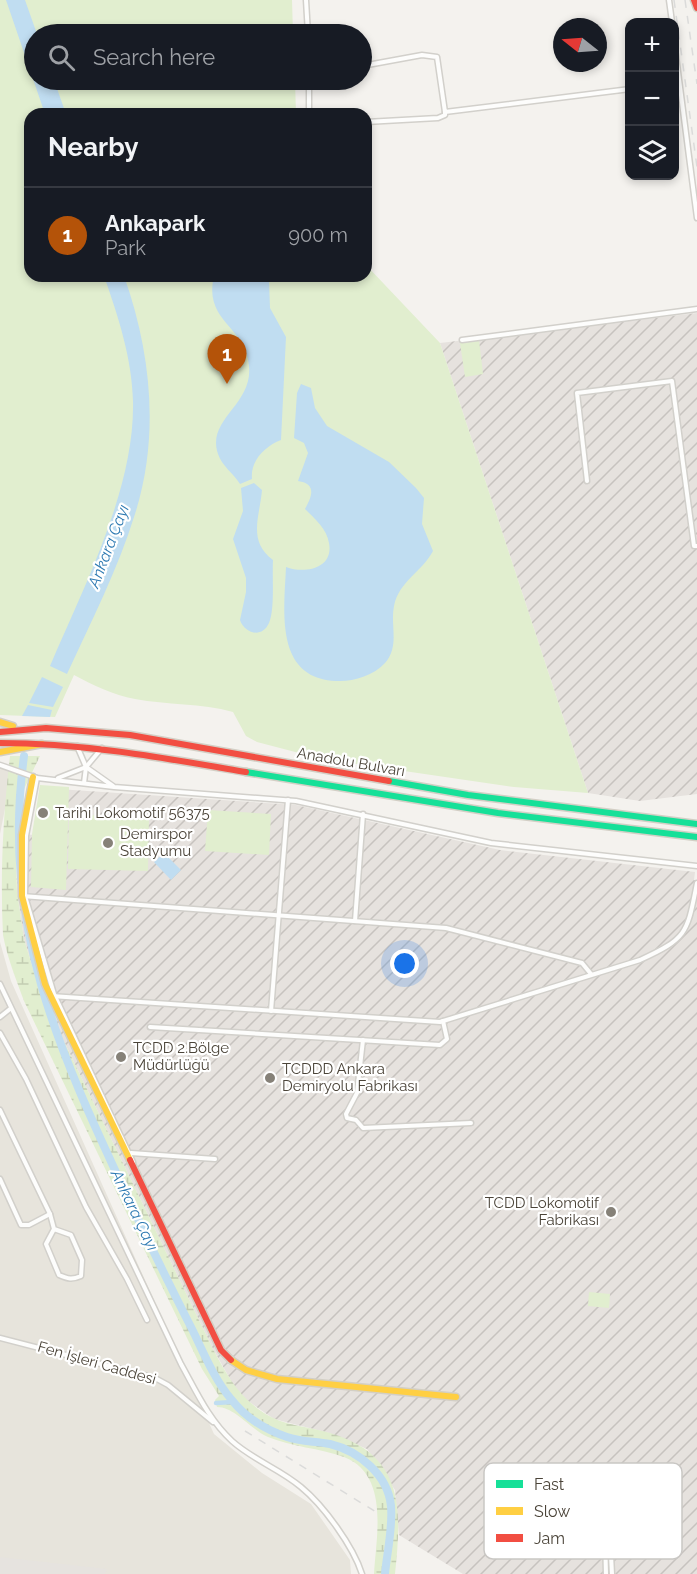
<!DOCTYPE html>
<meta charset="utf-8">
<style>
:root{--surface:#171b24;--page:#242831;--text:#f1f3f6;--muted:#9ea1a6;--line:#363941;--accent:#b45309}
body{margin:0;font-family:Raleway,sans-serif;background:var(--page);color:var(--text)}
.controls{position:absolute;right:18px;top:18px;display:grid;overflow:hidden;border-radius:12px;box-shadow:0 3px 9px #0003}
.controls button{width:54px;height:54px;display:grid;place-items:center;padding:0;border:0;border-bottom:2px solid var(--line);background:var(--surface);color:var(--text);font:30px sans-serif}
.compass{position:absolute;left:553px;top:18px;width:54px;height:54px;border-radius:50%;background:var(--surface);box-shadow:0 3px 9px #0003;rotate:287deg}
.you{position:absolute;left:405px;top:964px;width:21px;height:21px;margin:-15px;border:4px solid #fff;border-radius:50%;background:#1a73e8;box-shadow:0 0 0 9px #1a73e833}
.badge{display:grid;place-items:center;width:39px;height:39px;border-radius:50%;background:var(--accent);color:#fff;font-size:20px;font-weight:700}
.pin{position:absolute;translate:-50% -50px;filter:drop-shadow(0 2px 3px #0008)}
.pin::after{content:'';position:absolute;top:32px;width:21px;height:18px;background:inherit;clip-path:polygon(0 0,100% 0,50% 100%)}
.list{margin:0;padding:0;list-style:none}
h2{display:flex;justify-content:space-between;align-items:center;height:78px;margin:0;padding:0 24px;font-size:26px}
h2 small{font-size:20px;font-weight:400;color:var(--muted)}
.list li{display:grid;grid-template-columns:39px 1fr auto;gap:18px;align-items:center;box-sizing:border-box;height:96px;padding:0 24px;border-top:2px solid var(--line)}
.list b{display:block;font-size:22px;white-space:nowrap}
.list p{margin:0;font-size:20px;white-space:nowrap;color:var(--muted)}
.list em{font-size:20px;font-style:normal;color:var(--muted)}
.icon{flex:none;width:33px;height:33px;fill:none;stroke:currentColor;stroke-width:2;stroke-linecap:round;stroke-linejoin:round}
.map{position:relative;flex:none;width:697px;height:1574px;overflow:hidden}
.search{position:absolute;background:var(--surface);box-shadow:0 3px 9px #0003;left:24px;top:24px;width:348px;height:66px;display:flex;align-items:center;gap:15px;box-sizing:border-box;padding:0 21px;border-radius:33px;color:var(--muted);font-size:22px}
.panel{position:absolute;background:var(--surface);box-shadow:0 3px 9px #0003;left:24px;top:108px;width:348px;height:174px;border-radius:18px}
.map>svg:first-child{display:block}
.residential{fill:#e7e4dc}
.industrial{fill:url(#industrial-furrows)}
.green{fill:#e1eecf}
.wetland{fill:url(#wetland-marsh)}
.parking{fill:#e6e3df}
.water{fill:#c0ddf1}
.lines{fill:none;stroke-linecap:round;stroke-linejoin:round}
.canal{stroke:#c0ddf1;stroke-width:4.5}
.river{stroke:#c0ddf1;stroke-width:8}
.street-casing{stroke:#d2d0cb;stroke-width:7}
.fast-casing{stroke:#d3cfc5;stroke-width:9}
.slow-casing{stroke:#d3cfc5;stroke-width:9}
.jam-casing{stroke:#d3cfc5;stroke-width:9}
.street{stroke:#fdfdfc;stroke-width:4}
.fast{stroke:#16e098;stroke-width:6}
.slow{stroke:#ffcf43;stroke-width:6}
.jam{stroke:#f24e42;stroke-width:6}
.rail{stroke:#dbdbda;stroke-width:1.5;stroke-dasharray:8 8;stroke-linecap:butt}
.poi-dot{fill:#868178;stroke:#fff;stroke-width:2}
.labels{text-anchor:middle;stroke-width:4.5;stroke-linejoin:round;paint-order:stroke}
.street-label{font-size:15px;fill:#4b4439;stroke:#fff}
.poi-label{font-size:15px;fill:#4b4439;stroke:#fff;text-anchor:start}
.water-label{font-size:16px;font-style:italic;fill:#2e7ab2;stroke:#fff}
.key{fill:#fff;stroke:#c9c7c4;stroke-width:1.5}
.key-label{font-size:16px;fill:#4b4439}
</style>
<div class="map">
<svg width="697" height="1574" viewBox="0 0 697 1574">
<defs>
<pattern id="industrial-furrows" width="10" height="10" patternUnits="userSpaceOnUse" patternTransform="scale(1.5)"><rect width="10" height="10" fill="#e6e2de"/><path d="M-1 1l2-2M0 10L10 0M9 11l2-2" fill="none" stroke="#c7c3bf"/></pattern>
<pattern id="wetland-marsh" width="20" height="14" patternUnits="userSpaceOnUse" patternTransform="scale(1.5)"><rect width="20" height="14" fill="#e1eecf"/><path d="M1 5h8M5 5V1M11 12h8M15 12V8" fill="none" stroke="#c3cdb2"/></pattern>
</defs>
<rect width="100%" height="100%" fill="#f4f2ee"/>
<g class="residential">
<polygon points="0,767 12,773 0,834"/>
<polygon points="0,942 11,981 214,1434 262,1473 311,1504 350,1560 351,1574 0,1574"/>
</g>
<g class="industrial">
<polygon points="697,313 697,794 640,801 588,793 440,343"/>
<polygon points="43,788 296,805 500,850 695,872 694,880 697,881 697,1574 463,1574 399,1535 395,1490 367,1449 329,1433 274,1419 245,1399 234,1386 213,1349 40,992 24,939 17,892 18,834 36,835"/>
</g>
<g class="green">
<path d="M0,0h292l1,34h-259v46h261l1,34h-266v162h336v-11l74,78 148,450 -74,-6 -192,-28 -65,-17 -11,-6 -13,-24c-32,-9 -66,-7 -98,-13 -22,-4 -42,-14 -61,-24l-19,42 -55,-2z"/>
<polygon points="479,340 483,374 465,377 460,343"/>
<polygon points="40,785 69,787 66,890 31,887 32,834"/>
<polygon points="208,810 271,814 269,855 205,851"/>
<polygon points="69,815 149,816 148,871 68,869"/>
<polygon points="589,1292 610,1294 609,1308 588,1306"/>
</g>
<path class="wetland" d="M10,756h30l-16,33 -8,69 1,34 7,47 16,53 173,357c13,25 26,48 51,64 20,13 43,13 66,20 74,22 72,75 65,141h-21c2,-37 16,-99 -30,-117 -25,-9 -52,-10 -76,-20 -18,-8 -33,-30 -51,-30l-2,-7 4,-4 -17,-27 -178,-368c-8,-22 -17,-44 -21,-66 -3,-59 0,-120 7,-179z"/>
<polygon class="parking" points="0,1557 107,1569 105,1574 0,1574"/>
<g class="water">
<polygon points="6,0 25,0 37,34 34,34 34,80 54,80 66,114 45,114"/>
<path d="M104,276h20c27,76 36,159 11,238 -17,55 -44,108 -68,160l-17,-8c34,-80 85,-177 83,-265 -1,-43 -15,-85 -29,-125z"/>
<path d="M214,276h39l16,5 1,27 16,29 -5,103c-16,6 -31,21 -29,39l-12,5c-7,-11 -18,-18 -22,-30 -12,-35 35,-49 31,-88 -3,-40 -46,-44 -35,-90z"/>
<path d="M301,384l10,4 4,20 12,18 62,36 27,26 8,10 -2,26 11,27c-11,21 -34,30 -39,55 -4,19 6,40 -9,57 -11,12 -30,18 -45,18 -66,0 -56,-69 -54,-114 18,7 48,2 43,-24 -2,-14 -14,-24 -24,-34 6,-11 13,-25 -7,-28l10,-28 -4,-10 -10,-5 3,-45z"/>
<path d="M254,483l8,7c-2,26 -15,51 11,70 -1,16 2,49 -4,63 -7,16 -25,10 -29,-3l6,-28v-14l-13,-39 10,-28 -2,-23z"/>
<polygon points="42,677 63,687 53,707 29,703"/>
<polygon points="28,705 52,710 50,717 22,716"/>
<polygon points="164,853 181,870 171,880 154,862"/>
</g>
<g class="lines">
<polyline class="canal" points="216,1403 233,1402"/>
<path class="river" d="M24,756c-24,177 40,305 111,457 19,40 38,79 58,118 11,23 22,49 38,68 14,18 35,31 56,38 14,5 28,4 43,7 29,7 58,31 61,62 2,22 -4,46 -6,68"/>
<defs>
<g id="street">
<polyline points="306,0 308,34"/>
<polyline points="669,0 672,22"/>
<polyline points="674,41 697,218"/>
<polyline points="362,66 422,55 437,57 445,112 630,89"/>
<polyline points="309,80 309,114"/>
<polyline points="366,122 438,118 445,115 445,112"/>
<polyline points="462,340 697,309"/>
<polyline points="587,481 577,393 672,381 694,546 697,546"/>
<polyline points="102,748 86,767 113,786"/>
<polyline points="0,765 37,778 114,787 296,801 491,843 697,866"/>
<polyline points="37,778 26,836 25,896 54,994 133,1162"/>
<polyline points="58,778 86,767 77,746"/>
<polyline points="84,783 86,767"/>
<polyline points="22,896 446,928 582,963 591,974"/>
<polyline points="355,921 363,814"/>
<path d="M0,984l181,380c15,27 28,56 51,77 21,19 48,28 69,46 23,19 52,59 61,87"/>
<path d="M51,996l389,26 200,-62c48,-22 47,-27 57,-77"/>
<polyline points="271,1011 288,800"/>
<polyline points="0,1017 10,1009"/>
<polyline points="150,1027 440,1045 447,1039 443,1021"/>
<polyline points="0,1033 26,1079 86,1207 127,1279 147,1320"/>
<polyline points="363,1040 357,1093 346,1114 347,1118 356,1120 363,1128 471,1123"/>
<path d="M0,1110l50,104 4,15 -8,15 13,31c9,4 13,5 22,1l1,-16 -11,-25 -17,-6"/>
<polyline points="131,1153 215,1159"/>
<polyline points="0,1179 21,1225 29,1225 50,1214"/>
<polyline points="0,1338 155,1378 168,1385 213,1422"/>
<polyline points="606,1574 605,1537 610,1536 612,1574"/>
</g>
<g id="fast">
<polyline points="246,772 498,813 697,837"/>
<polyline points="389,781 468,795 697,824"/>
</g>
<g id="slow">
<polyline points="0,722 13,726"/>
<polyline points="0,752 42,744"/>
<polyline points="33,777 22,835 22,896 45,984 130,1160"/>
<polyline points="231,1360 246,1370 277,1379 456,1397"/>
</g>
<g id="jam">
<polyline points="694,0 697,8"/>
<polyline points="0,732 46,728 130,735 389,781"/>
<path d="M0,743c84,0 164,15 246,29"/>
<polyline points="130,1160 221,1350 231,1360"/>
</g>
</defs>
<use href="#street" class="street-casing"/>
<use href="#fast" class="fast-casing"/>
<use href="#slow" class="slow-casing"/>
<use href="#jam" class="jam-casing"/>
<use href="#street" class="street"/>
<use href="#fast" class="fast"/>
<use href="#slow" class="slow"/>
<use href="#jam" class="jam"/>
<g class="rail">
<polyline points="674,0 697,167"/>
<polyline points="685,0 697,84"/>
<polyline points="245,1431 376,1512"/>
</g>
</g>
<g class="poi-dot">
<circle cx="43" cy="813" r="6"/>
<circle cx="108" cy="843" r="6"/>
<circle cx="121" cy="1057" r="6"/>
<circle cx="270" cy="1078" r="6"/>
<circle cx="611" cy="1212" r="6"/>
</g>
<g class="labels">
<g class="street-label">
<text transform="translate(351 762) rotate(10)" y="5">Anadolu Bulvarı</text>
<text transform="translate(97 1363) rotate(16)" y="5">Fen İşleri Caddesi</text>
</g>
<g class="poi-label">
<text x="55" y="818">Tarihi Lokomotif 56375</text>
<text x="120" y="839">Demirspor<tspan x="120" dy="17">Stadyumu</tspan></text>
<text x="133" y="1053">TCDD 2.Bölge<tspan x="133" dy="17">Müdürlüğü</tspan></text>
<text x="282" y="1074">TCDDD Ankara<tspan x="282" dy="17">Demiryolu Fabrikası</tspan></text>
<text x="599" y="1208" text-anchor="end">TCDD Lokomotif<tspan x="599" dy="17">Fabrikası</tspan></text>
</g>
<g class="water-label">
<text transform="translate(108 546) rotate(-69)" y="6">Ankara Çayı</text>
<text transform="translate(135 1210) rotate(64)" y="6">Ankara Çayı</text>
</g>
</g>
<rect x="484" y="1463" width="198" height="96" rx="9" class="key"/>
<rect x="496" y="1480" width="27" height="8" fill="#16e098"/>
<rect x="496" y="1507" width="27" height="8" fill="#ffcf43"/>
<rect x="496" y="1534" width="27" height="8" fill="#f24e42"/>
<g class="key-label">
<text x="534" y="1490">Fast</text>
<text x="534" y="1517">Slow</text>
<text x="534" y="1544">Jam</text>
</g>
</svg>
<div class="controls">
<button>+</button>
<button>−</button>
<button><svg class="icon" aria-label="layers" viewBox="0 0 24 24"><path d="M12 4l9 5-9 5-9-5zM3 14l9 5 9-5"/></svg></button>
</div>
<svg class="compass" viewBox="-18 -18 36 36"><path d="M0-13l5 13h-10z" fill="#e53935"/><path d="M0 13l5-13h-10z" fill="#9ea1a6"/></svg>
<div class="you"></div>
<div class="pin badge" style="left:227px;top:384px">1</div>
<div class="search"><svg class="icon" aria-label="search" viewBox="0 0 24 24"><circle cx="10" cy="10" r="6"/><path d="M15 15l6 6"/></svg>Search here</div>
<section class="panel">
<h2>Nearby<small></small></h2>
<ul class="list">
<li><span class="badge">1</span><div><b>Ankapark</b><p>Park</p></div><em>900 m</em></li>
</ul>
</section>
</div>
